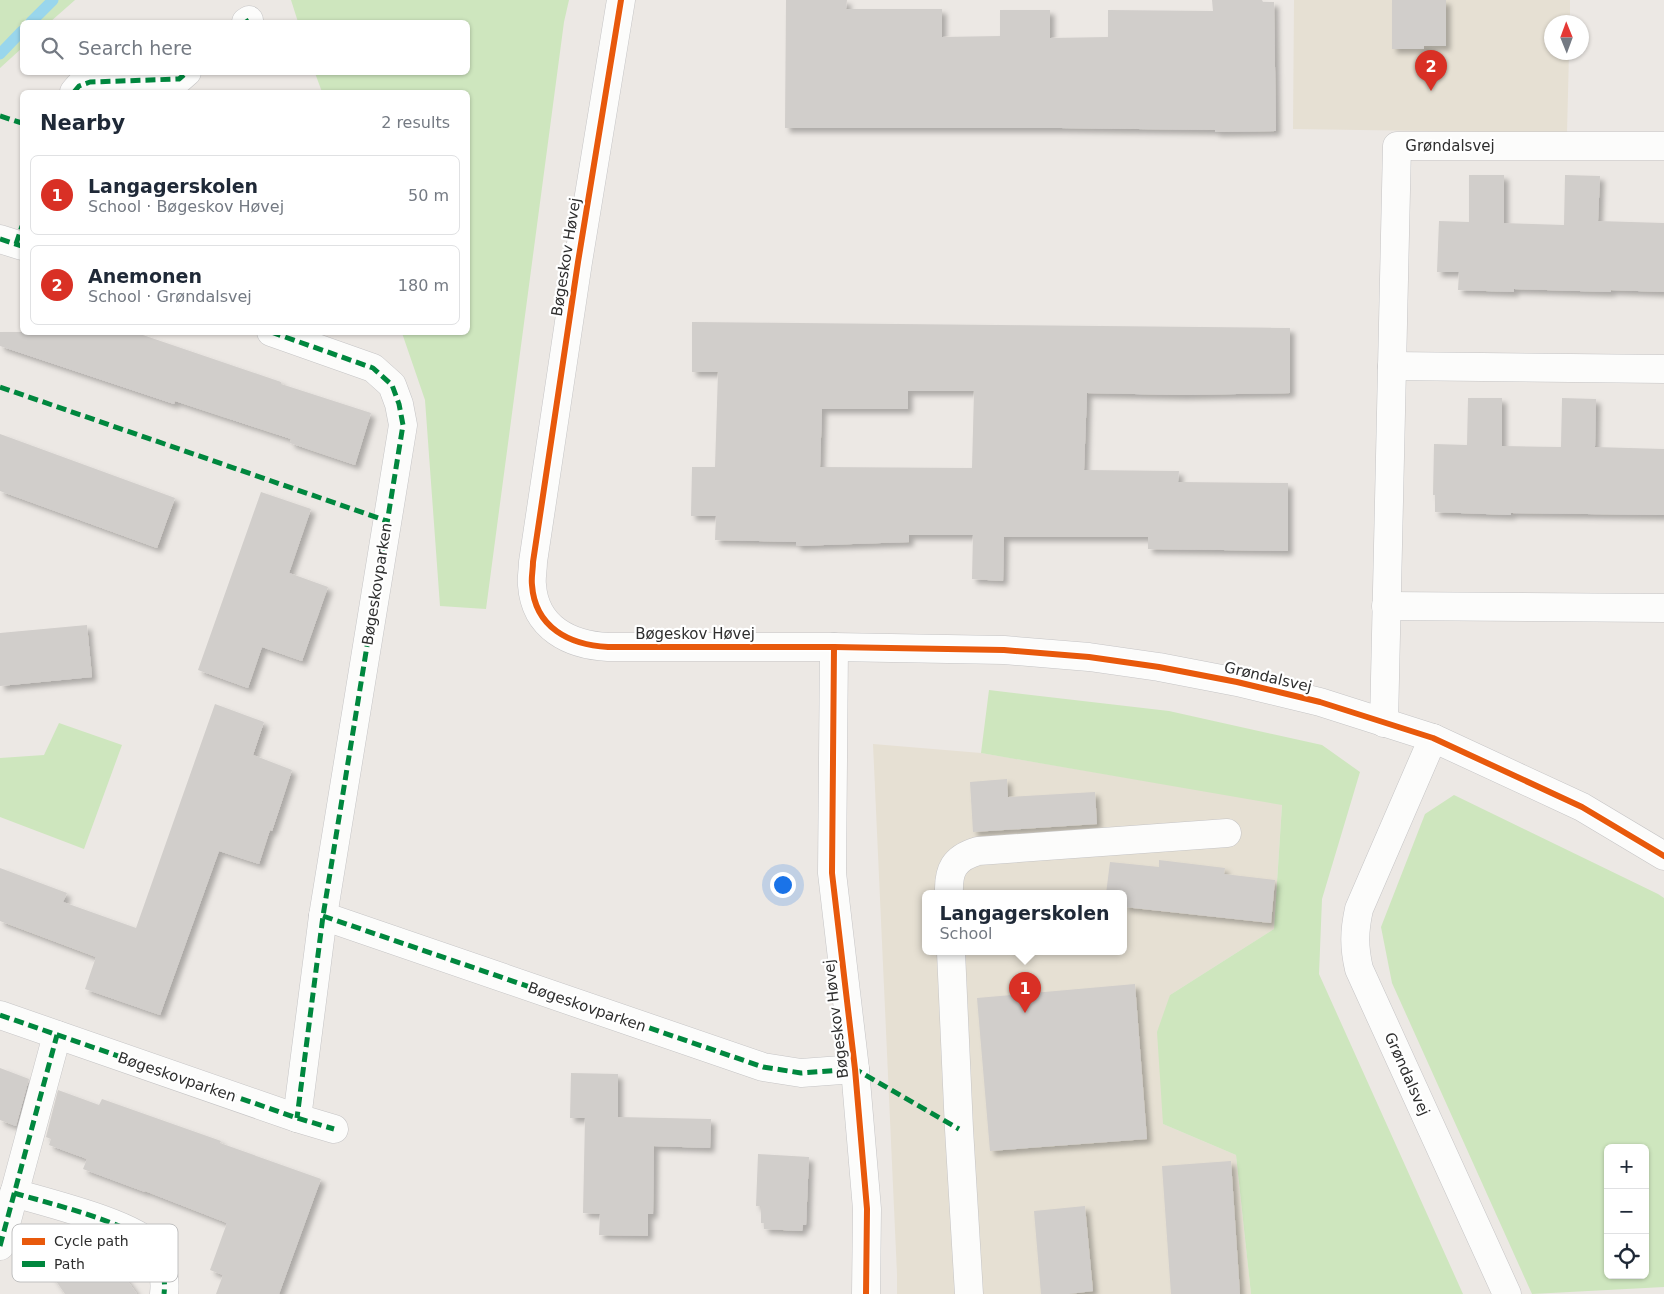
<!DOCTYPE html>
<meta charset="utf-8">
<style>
:root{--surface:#fff;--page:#f6f6f7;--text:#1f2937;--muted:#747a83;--line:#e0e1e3;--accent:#d93025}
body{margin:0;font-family:"DejaVu Sans",sans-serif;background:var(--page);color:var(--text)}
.controls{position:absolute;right:15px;bottom:15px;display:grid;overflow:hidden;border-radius:8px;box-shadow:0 1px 4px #0004}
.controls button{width:45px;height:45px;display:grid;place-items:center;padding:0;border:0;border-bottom:1px solid var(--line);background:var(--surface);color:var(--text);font:25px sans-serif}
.compass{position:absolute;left:1544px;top:15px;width:45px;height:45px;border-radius:50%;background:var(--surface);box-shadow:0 1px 4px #0004;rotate:359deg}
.you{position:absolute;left:782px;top:884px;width:18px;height:18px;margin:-12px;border:4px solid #fff;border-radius:50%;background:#1a73e8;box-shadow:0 0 0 8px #1a73e833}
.badge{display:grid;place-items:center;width:32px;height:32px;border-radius:50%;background:var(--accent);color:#fff;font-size:16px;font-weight:700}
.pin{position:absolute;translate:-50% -41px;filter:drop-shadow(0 1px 2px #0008)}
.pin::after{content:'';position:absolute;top:26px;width:18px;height:15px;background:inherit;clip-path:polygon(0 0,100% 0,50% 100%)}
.popup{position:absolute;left:922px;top:890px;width:205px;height:65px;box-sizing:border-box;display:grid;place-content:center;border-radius:8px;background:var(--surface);filter:drop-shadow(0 1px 4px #0005);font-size:16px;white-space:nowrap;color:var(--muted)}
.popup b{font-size:19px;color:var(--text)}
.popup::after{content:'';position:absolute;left:50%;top:100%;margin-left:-10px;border:10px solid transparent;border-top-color:var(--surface)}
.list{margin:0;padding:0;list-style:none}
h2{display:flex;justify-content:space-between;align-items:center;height:65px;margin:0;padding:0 20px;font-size:21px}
h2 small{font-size:16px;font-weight:400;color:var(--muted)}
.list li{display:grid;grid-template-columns:32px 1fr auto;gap:15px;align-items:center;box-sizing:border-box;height:80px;margin:0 10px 10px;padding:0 10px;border:1px solid var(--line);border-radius:8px}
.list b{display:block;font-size:19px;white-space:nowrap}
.list p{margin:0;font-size:16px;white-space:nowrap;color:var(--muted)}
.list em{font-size:16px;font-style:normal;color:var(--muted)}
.icon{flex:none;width:28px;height:28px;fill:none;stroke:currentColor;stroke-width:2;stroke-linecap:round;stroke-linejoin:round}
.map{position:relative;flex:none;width:1664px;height:1294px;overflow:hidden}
.search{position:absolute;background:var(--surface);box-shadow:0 1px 4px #0004;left:20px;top:20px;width:450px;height:55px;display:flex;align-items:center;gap:12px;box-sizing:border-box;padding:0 18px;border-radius:8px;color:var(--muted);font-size:19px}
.panel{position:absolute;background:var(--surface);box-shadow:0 1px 4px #0004;left:20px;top:90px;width:450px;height:245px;border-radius:8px}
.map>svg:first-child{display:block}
.education{fill:#e6e0d3;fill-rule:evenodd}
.green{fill:#cee6be;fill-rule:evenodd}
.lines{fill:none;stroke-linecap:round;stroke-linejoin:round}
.stream{stroke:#99d6ec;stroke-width:11}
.building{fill:#d1cecb;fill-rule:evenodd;filter:url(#shadow)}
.minor-casing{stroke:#c5c4c5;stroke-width:29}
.minor{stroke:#fcfcfb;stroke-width:28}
.quiet{stroke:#00873e;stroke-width:5;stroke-dasharray:10 5;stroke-linecap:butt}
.cycleway-casing{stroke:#fff;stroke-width:9}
.cycleway{stroke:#e8590c;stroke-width:6}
.labels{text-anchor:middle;stroke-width:4.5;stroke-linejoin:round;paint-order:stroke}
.street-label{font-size:15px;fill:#2e2e2e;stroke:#fff}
.key{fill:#fff;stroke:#c0c0c0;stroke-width:1}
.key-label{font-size:14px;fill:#2e2e2e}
</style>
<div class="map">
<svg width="1664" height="1294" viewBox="0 0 1664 1294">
<defs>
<filter id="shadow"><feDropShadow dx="4.5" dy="4.5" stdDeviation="2.5" flood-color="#0004"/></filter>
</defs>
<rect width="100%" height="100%" fill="#ece8e4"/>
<g class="education">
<polygon points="1294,0 1570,0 1570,22 1552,22 1552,52 1569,53 1567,133 1293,129"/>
<path d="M873,744l108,9 301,51 -8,125 -104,66 -7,129 73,31 15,139h-354v-20zM926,894h198v58h-198z"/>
</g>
<g class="green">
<polygon points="0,0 75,0 50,22 22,22 22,48 0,68"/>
<polygon points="291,0 569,0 564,22 486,609 440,606 425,400 402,333 468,332 468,92 322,92 315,73 468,72 468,22 298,22"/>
<polygon points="989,690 1169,711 1322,745 1360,772 1322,899 1319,974 1463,1294 1251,1294 1236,1155 1163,1124 1157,1032 1170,995 1274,929 1282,805 981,753"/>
<polygon points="59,723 122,745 84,849 0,817 0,758 44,755"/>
<path d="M1454,795l204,99 6,4v389l-132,7 -140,-311 -11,-56 44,-113zM1608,1148h37v127h-37z"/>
</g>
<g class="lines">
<g class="stream">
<polyline points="31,22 53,0"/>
<polyline points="0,54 22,31"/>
</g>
</g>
<g class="building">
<polygon points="786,0 847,0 846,9 942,9 942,37 1000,36 1000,10 1050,10 1050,38 1108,37 1108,10 1213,11 1212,0 1262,0 1263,2 1274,2 1276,131 1215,132 1215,130 1061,128 785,128"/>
<polygon points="1392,0 1446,0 1446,46 1424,46 1424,49 1392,49"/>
<polygon points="1469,175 1504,175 1504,223 1564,225 1565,175 1600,176 1598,221 1664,223 1664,292 1611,290 1611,292 1514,289 1514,292 1458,290 1459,272 1437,272 1439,221 1469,222"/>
<path d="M692,322l598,6v65l-108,2 -95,-2 -3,77 95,1 -1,11 110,1v68l-140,-2v-12h-144l-1,44 -31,-2 1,-44h-64v7l-113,4v-4l-81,-2 1,-24h-25l1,-49h23l3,-95h-26zM908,391h66l-2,77 -152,-1 2,-58h86z"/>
<polygon points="0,332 134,332 281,382 281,384 371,413 355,465 290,443 291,439 175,401 174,404 0,346"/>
<polygon points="1468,398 1502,398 1502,446 1561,447 1562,398 1596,399 1595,447 1664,449 1664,515 1511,513 1511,515 1435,512 1435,495 1433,495 1434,444 1467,445"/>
<polygon points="0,434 175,498 157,548 0,491"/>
<polygon points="261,492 311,509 289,573 328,587 302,661 262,647 248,688 198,670"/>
<polygon points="87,625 92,677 0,686 0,633"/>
<polygon points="215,704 264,722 253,755 292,770 281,804 272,831 270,830 259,864 219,851 160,1015 85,989 96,957 0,921 0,868 67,893 63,902 136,928"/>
<polygon points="1007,779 1008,797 1095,792 1097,824 973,832 970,782"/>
<polygon points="1159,860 1225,868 1224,874 1275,880 1271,923 1124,907 1124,894 1106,894 1110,862 1159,867"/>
<polygon points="1135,984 1147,1139 990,1151 977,998"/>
<polygon points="0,1068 29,1079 16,1126 0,1120"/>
<polygon points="571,1073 618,1074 618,1117 711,1119 710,1148 654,1146 653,1214 648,1214 648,1236 599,1235 600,1214 583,1213 585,1118 570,1118"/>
<polygon points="58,1090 99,1105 102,1099 221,1141 220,1143 321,1179 279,1294 216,1294 223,1275 210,1270 227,1223 145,1191 145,1192 83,1169 87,1159 49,1145 51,1139 46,1137"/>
<polygon points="758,1154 809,1157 806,1225 803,1225 802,1231 764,1229 764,1223 761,1223 761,1206 756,1206"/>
<polygon points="1231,1161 1240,1294 1171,1294 1162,1166"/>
<polygon points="1085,1206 1093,1291 1069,1294 1041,1294 1034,1211"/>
<polygon points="96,1237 137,1294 65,1294 49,1271"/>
</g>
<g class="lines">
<defs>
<g id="minor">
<path d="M621,0l-43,262 -45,300c0,8 -2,16 -1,23 3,43 38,60 76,62h226l170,3 85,7 70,10 78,15 83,20 113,36 149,69 82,49"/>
<polyline points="246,22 249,20"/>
<polyline points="74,92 79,86 90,82 179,79 187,72"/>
<polyline points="0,239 22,246"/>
<polyline points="271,332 373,368 392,385 399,404 403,425 323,916 297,1118"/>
<polyline points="1392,366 1664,369"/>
<polyline points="1386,606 1664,608"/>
<polyline points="834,647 832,873 855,1069 867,1209 866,1294"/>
<polyline points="1384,723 1397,146 1664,146"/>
<path d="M1433,738l-74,171c-5,23 -5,38 0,60l148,325"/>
<path d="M949,894c-1,-24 5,-36 29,-43l249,-18"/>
<polyline points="323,916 763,1067 801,1073 855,1069"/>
<polyline points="951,952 959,1129 969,1294"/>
<polyline points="0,1015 297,1118 334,1129"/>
<path d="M14,1193c30,9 122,31 139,54 9,13 13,31 11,47"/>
<polyline points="0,1246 57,1035"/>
</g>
</defs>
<use href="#minor" class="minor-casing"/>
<use href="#minor" class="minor"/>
<g class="quiet">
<polyline points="246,22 249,20"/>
<polyline points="74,92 79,86 90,82 179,79 187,72"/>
<polyline points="0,116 22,123"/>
<polyline points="0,239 22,246"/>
<polyline points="16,244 22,226"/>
<polyline points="271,332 373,368 392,385 399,404 403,425 323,916 297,1118"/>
<polyline points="0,387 387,521"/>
<polyline points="323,916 763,1067 801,1073 855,1069 959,1129"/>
<polyline points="0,1015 297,1118 334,1129"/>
<path d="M14,1193c30,9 122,31 139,54 9,13 13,31 11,47"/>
<polyline points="0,1246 57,1035"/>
</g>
<defs>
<g id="cycleway">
<path d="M621,0l-43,262 -45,300c0,8 -2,16 -1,23 3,43 38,60 76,62h226l170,3 85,7 70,10 78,15 83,20 113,36 149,69 82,49"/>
<polyline points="834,647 832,873 855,1069 867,1209 866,1294"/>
</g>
</defs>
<use href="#cycleway" class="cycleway-casing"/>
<use href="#cycleway" class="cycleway"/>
</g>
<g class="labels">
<g class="street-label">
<text x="1450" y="151">Grøndalsvej</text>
<text transform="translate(566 257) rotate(-81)" y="5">Bøgeskov Høvej</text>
<text transform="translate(377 584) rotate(-81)" y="5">Bøgeskovparken</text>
<text x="695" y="639">Bøgeskov Høvej</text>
<text transform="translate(1268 677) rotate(13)" y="5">Grøndalsvej</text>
<text transform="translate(587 1007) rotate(19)" y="5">Bøgeskovparken</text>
<text transform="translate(836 1019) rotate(-97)" y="5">Bøgeskov Høvej</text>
<text transform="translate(1407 1074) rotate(66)" y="5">Grøndalsvej</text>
<text transform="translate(177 1077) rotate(19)" y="5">Bøgeskovparken</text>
</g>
</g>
<rect x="12" y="1224" width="166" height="58" rx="8" class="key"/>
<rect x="22" y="1238" width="23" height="7" fill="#e8590c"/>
<rect x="22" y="1261" width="23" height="6" fill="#00873e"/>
<g class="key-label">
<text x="54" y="1246">Cycle path</text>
<text x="54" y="1269">Path</text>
</g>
</svg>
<div class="controls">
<button>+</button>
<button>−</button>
<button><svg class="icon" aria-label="locate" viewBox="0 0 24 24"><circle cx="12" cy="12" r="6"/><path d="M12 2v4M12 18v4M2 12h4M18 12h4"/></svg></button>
</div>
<svg class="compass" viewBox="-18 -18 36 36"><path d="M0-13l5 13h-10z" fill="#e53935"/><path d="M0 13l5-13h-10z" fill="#747a83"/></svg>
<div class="you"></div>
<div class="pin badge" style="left:1025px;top:1013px">1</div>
<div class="popup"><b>Langagerskolen</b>School</div>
<div class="pin badge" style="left:1431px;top:91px">2</div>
<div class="search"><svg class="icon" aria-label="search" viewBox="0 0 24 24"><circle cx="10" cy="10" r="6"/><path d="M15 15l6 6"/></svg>Search here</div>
<section class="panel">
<h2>Nearby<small>2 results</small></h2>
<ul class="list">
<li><span class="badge">1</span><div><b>Langagerskolen</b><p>School · Bøgeskov Høvej</p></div><em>50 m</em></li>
<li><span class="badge">2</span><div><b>Anemonen</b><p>School · Grøndalsvej</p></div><em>180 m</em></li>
</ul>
</section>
</div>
